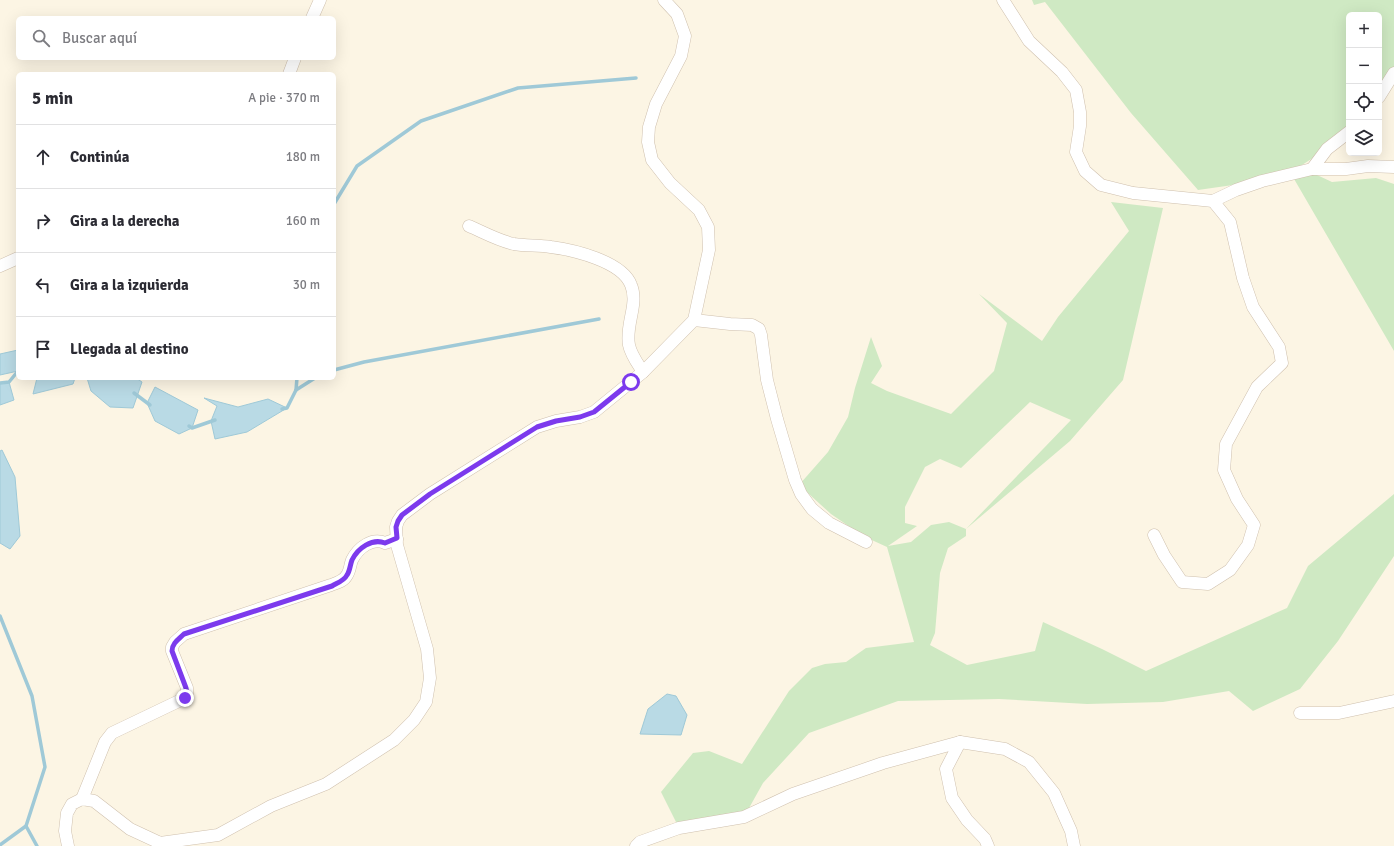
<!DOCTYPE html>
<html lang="es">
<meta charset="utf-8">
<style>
:root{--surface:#fff;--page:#f7f7f7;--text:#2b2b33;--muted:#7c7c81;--line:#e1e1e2}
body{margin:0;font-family:Signika,sans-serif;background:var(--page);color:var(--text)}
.controls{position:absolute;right:12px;top:12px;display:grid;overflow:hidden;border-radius:6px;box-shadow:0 4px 16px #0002}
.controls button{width:36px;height:36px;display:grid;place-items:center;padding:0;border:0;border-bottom:1px solid var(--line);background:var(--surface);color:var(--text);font:20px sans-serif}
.stop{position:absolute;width:12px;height:12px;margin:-9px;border:3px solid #7c3aed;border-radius:50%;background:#fff}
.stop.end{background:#7c3aed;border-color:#fff;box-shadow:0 1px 4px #0008}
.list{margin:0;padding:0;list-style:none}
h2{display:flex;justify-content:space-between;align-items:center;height:52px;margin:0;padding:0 16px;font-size:17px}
h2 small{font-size:13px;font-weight:400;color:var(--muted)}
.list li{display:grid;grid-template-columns:26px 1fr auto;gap:12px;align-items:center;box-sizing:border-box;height:64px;padding:0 16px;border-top:1px solid var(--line)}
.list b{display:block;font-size:15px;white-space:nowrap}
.list em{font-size:13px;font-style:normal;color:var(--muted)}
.icon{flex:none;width:22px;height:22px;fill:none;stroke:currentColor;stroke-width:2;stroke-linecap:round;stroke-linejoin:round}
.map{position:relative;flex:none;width:1394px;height:846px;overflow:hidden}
.search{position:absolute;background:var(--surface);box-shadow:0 4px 16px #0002;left:16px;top:16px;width:320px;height:44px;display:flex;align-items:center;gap:10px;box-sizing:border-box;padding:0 14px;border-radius:6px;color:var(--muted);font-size:15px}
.panel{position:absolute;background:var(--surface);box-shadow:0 4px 16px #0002;left:16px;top:72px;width:320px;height:308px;border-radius:6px}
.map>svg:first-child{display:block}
.green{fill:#cfe9c3;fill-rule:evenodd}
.water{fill:#b9dae5;stroke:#9fc9d7}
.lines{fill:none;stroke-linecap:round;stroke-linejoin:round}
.stream{stroke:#9fc9d7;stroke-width:3.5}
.minor-casing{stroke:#cfc0ae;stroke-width:13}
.minor{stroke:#fff;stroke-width:12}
.route{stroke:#7c3aed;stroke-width:5}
</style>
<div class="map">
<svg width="1394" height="846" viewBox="0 0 1394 846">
<rect width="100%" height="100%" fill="#fcf5e4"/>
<g class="green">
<polygon points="1032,0 1394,0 1394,73 1379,97 1379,15 1349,15 1349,132 1327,149 1291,172 1317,175 1332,182 1376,178 1394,184 1394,351 1290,172 1233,185 1198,190 1131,113 1045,2 1034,5"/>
<path d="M1111,202l52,6 -40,172 -53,61 -104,88v7l-18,12 -8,25 -5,60 -5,12 37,20 68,-14 8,-29 59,27 44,22 141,-63 21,-42 86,-72v62l-56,85 -38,48 -47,22 -24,-20 -66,11 -76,2 -88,-5 -101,2 -89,32 -46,50 -19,34 -65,11 -18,-36 32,-39 16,-2 33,13 47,-73 23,-23 13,-4 21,-2 20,-14 48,-6 -27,-95 -24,-11 -32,-22 -32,-29 29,-33 20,-35 7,-29 16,-51 11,29 -11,17 16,8 64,23 43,-43 13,-48 -28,-29 63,47 16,-24 71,-86zM1030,402l41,18 -105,109 -17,-7 -18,3 -20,17 -23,4 29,-20 -12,-3v-16l20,-40 15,-8 21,9z"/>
</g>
<g class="water">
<polygon points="18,350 18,371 0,375 0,354"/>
<polygon points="37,378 75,378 73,384 33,394"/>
<polygon points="87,378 136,378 142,382 133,408 110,407 91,391"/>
<polygon points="9,382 14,400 0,405 0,383"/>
<polygon points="155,387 198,410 192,428 179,434 155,421 147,403"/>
<polygon points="204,398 238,407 268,399 287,408 247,432 215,439 211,421 217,406"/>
<polygon points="2,450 15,477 20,536 10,549 0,543 0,451"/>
<polygon points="667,694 676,696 687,715 681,735 640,734 648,709"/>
</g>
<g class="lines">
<g class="stream">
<polyline points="334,204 357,166 421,121 518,88 636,78"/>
<polyline points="334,370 364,362 599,319"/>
<polyline points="0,383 9,382 18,371"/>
<polyline points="296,390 315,378"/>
<polyline points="134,393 150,405"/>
<polyline points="282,409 287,408 296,390 297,378"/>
<polyline points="189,426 192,428 215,420"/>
<polyline points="0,616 32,696 45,767 26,826 0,845"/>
<polyline points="26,826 37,846"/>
</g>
<defs>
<g id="minor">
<polyline points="1003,0 1029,41 1062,72 1076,90 1080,112 1080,126 1076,152 1085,171 1101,185 1133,193 1213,201 1236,190 1262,181 1312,169 1346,169 1368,166 1394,167"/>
<polyline points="312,18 320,0"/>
<polyline points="289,74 295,58"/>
<polyline points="1379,97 1394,73"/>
<polyline points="1312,169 1327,149 1349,132"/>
<path d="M469,226c14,6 30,15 45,18 12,2 25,1 37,3 22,3 71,14 80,38 8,19 -6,40 -2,60 2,10 9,19 14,27"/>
<polyline points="0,266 18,258"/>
<polyline points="694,320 730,324 752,325 759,329 761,335 767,380 777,419 795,480 801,494 812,509 829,523 866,542"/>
<polyline points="1154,535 1164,555 1182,582 1208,584 1230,570 1248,545 1254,525 1237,499 1224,470 1226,444 1257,387 1282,363 1279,347 1253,307 1243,278 1230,222 1213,201"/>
<polyline points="1300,713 1339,713 1394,701"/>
<polyline points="960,742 946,769 952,798 967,820 985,839 988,846"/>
<path d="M82,799l23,-57 7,-9 69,-33 4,-2 2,-4v-6l-15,-37v-4l3,-5 9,-8 147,-49c6,-2 13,-4 16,-10 3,-4 3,-10 5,-15 6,-12 20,-23 33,-17l12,-4"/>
<polyline points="68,846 65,831 67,813 72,804 82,799 94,801 130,829 160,843 218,835 271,806 326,784 394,740 414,720 426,702 430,678 427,649 397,545 396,527 398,521 402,515 430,494 537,427 556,421 580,417 594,412 643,372 694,320 709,250 708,227 699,210 670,183 652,160 648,142 649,127 656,104 681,56 685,36 677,14 664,0"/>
<polyline points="636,846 640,842 679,828 744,817 793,794 883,763 960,742 1005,749 1029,762 1054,793 1071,831 1074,846"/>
</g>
</defs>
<use href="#minor" class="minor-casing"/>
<use href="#minor" class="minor"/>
</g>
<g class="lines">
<path class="route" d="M185,698l2,-4 -1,-6 -14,-37c0,-8 7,-12 12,-17l148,-48c5,-3 12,-5 15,-11 3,-4 3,-10 5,-15 6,-12 20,-22 33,-17l12,-5 -1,-11 2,-6 4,-6 28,-21 107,-67 19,-6 24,-4 14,-5 37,-30"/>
</g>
</svg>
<div class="controls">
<button>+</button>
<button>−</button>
<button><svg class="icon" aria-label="locate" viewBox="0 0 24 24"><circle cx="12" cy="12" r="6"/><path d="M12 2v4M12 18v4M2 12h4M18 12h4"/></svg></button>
<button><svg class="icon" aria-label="layers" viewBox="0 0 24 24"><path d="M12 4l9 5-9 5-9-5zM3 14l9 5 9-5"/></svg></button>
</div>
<div class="stop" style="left:631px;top:382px"></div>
<div class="stop end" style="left:185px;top:698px"></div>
<div class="search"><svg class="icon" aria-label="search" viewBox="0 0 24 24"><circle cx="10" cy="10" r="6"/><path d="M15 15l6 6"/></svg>Buscar aquí</div>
<section class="panel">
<h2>5 min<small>A pie · 370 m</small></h2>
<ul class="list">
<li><svg class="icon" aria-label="ahead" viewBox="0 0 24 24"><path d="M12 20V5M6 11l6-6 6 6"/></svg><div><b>Continúa</b></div><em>180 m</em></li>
<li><svg class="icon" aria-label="right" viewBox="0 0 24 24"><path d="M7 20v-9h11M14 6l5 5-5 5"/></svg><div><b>Gira a la derecha</b></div><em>160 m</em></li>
<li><svg class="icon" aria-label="left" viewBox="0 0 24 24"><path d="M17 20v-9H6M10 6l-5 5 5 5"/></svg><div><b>Gira a la izquierda</b></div><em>30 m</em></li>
<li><svg class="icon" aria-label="arrive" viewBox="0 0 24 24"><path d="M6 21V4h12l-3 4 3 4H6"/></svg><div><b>Llegada al destino</b></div></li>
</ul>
</section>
</div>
